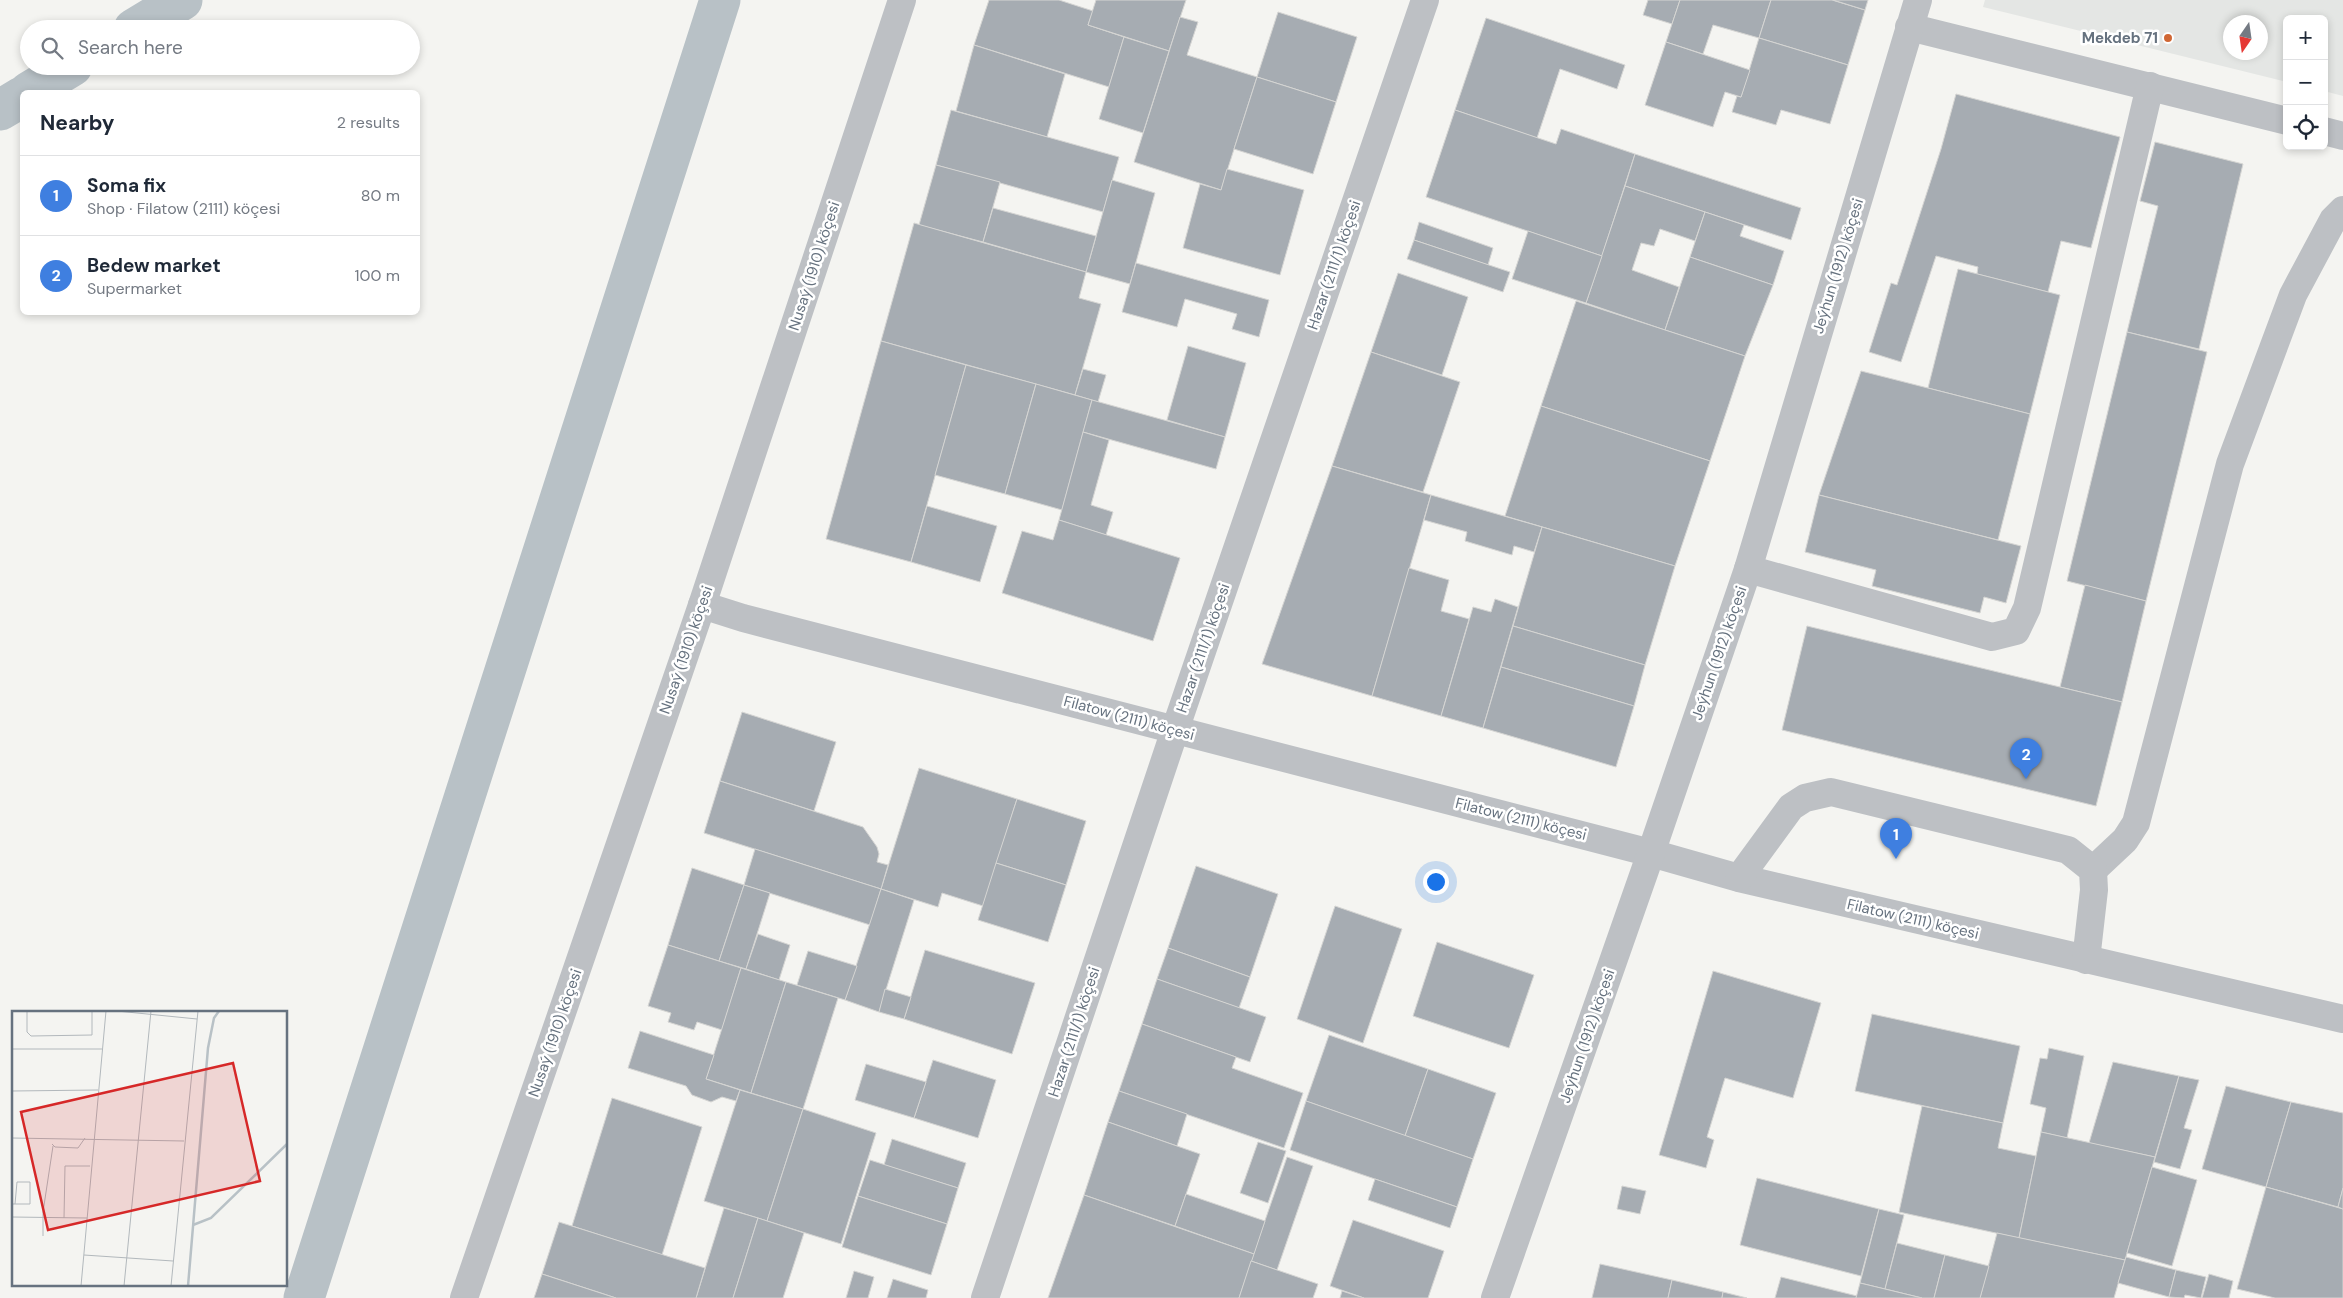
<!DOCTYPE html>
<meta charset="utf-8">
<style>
:root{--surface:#fff;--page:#f6f6f7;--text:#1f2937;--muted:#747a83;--line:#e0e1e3;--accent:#d06734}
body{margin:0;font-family:"DM Sans",sans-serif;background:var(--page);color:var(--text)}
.controls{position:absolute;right:15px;top:15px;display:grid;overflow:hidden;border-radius:8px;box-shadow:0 2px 8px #0003}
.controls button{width:45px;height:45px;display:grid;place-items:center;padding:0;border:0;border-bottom:1px solid var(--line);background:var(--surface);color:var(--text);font:25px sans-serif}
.compass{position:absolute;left:2223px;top:15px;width:45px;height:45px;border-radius:50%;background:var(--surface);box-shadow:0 2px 8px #0003;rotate:193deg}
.you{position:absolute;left:1435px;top:881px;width:18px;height:18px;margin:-12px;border:4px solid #fff;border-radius:50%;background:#1a73e8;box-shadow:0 0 0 8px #1a73e833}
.badge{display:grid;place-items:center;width:32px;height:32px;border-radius:50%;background:var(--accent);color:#fff;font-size:16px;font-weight:700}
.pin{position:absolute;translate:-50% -41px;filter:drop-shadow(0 1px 2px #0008)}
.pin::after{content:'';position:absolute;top:26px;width:18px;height:15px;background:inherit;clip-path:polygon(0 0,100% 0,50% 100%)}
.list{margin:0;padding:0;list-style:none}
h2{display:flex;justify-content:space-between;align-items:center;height:65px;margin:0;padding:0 20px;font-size:21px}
h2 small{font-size:16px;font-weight:400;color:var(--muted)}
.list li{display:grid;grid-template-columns:32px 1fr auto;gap:15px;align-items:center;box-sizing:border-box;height:80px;padding:0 20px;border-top:1px solid var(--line)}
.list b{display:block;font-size:19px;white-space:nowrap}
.list p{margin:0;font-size:16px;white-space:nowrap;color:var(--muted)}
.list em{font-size:16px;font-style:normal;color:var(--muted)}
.icon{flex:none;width:28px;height:28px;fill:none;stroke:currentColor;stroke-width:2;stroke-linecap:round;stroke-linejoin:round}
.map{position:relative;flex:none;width:2343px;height:1298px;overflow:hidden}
.search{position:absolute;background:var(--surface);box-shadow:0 2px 8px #0003;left:20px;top:20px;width:400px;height:55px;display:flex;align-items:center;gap:12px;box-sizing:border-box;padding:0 18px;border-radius:28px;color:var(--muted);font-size:19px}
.panel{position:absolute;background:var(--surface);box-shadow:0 2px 8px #0003;left:20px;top:90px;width:400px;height:225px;border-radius:8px}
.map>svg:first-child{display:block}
.built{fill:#e4e6e4;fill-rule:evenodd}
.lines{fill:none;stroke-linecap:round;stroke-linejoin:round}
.canal{stroke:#b8c1c6;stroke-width:41}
.building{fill:#a6acb2;stroke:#d5d5d3}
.minor{stroke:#bdc0c4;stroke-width:28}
.poi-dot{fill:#d06734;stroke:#fff;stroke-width:2}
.labels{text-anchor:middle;stroke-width:5;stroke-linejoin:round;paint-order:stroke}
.poi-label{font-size:15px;font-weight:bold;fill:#66727f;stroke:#fff;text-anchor:end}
.street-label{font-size:15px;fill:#66727f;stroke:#fff}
.inset-river{fill:none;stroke:#b8c1c6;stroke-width:2.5}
.inset-road{fill:none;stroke:#b2b8bc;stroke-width:1}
.view{fill:#d62828;fill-opacity:0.15;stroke:#d62828;stroke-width:2.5}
.inset-edge{fill:none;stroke:#66727f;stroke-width:2.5}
</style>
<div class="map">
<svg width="2343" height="1298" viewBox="0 0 2343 1298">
<rect width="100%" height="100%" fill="#f4f4f1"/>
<path class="built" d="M1985,0h358v96l-19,-5v-72h-37v63l-304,-75zM2230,22h30v30h-30z"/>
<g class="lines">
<g class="canal">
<polyline points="134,29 182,0"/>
<polyline points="29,92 72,66"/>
<polyline points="0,110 22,97"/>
<polyline points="304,1298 720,0"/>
</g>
</g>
<g class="building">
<polygon points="989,0 1059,0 1093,11 1088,25 1124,37 1109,87 974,45"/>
<polygon points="1096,0 1186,0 1169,51 1088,25"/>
<polygon points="1648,0 1680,0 1672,24 1643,15"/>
<polygon points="1680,0 1771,0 1759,38 1713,25 1703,54 1666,42"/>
<polygon points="1771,0 1832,0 1865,10 1848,65 1759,38"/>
<polygon points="1833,0 1868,0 1865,10"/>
<polygon points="1278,12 1357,37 1336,102 1257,77"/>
<polygon points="1180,17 1198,22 1187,55 1257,77 1221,190 1134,162"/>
<polygon points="1486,18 1625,65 1617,89 1560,69 1537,138 1455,110"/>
<polygon points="1124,37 1169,51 1143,133 1099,119"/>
<polygon points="1759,38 1848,65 1830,124 1781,110 1776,125 1732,112 1737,96 1741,97"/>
<polygon points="1666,42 1750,70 1741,97 1725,92 1713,127 1645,105"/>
<polygon points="974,45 1065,74 1047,137 956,111"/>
<polygon points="1257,77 1336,102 1313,174 1234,149"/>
<polygon points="1956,94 2120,137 2091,248 2061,241 2048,292 1977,274 1978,267 1936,256 1901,362 1869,352 1891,283 1897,285 1941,149"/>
<polygon points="951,110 1119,157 1103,212 936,165"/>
<polygon points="1455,110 1556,144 1561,129 1635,154 1602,256 1426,197"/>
<polygon points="2155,142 2243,164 2199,349 2127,332 2158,206 2140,201"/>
<polygon points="1635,154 1801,208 1791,240 1625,186"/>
<polygon points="936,165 1000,182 983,242 919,225"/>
<polygon points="1227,169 1304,190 1280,275 1183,248 1200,184 1221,190"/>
<polygon points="1112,180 1155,193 1130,284 1086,272"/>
<polygon points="1625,186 1705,212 1695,241 1660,229 1654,246 1641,243 1632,270 1679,287 1665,330 1586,303"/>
<polygon points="993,208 1096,236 1086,272 983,242"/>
<polygon points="1705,212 1744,225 1740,236 1784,251 1773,285 1690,257"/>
<polygon points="1419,222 1493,248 1488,265 1414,240"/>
<polygon points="914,223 1086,272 1079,298 1101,304 1075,395 881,341"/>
<polygon points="1528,231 1602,256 1586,303 1512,279"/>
<polygon points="1414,240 1510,272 1503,292 1407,259"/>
<polygon points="1690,257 1773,285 1745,356 1665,330"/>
<polygon points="1136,263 1269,300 1259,337 1232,329 1237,314 1185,299 1177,327 1122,312"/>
<polygon points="1958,269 2060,295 2030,414 1928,388"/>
<polygon points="1398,273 1468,297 1442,375 1371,352"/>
<polygon points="1576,301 1745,356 1710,461 1541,406"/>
<polygon points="2127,332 2207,352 2146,601 2067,581"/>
<polygon points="881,341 966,365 911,562 826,539"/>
<polygon points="1188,346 1246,363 1225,437 1167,420"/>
<polygon points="1371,352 1460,382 1423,492 1332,466"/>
<polygon points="966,365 1036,384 1005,494 935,475"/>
<polygon points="1083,369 1106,375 1098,402 1075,395"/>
<polygon points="1861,371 2030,414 1998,540 1819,495"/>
<polygon points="1036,384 1092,400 1062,510 1005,494"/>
<polygon points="1092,400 1225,437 1216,469 1083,432"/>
<polygon points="1541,406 1710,461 1675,566 1505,516"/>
<polygon points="1083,432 1109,440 1091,505 1113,512 1106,535 1059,520"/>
<polygon points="1332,466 1431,495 1372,696 1262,664"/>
<polygon points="1431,495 1542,527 1534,552 1514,546 1512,555 1465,541 1467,532 1424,520"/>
<polygon points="1819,495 2021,546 2006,603 1984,597 1980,613 1872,586 1876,570 1805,552"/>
<polygon points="927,506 997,526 980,582 911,562"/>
<polygon points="1059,520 1180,558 1153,641 1002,593 1022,531 1053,540"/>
<polygon points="1542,527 1675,566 1645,665 1513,626"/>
<polygon points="1409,568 1449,580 1441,611 1469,619 1441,716 1372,696"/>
<polygon points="2085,585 2146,601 2122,702 2060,687"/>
<polygon points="1495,599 1518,607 1483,728 1441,716 1473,607 1491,612"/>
<polygon points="1513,626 1645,665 1634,706 1501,667"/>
<polygon points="1807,626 2122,702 2096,806 1782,730"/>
<polygon points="1501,667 1634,706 1616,767 1483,728"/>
<polygon points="742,712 836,742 814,811 720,781"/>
<polygon points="919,768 1017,799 983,906 942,893 938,907 881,889"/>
<polygon points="720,781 863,827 877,847 879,854 877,862 888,865 881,889 704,833"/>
<polygon points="1017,799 1086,821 1066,885 996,863"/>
<polygon points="755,849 881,889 870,925 744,885"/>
<polygon points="996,863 1066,885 1048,942 978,920"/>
<polygon points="1196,866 1278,894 1250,977 1168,948"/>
<polygon points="692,868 744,885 719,961 668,945"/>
<polygon points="744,885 770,893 746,969 719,961"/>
<polygon points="881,889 914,900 879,1012 845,1000"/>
<polygon points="1335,906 1402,929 1363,1043 1297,1019"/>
<polygon points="758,934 790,945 779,980 746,969"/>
<polygon points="1437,942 1534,975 1509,1048 1413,1016"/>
<polygon points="668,945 741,968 722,1030 697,1022 694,1030 668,1022 671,1013 648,1006"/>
<polygon points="1168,948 1250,977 1239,1008 1157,979"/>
<polygon points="925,950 1035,983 1012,1054 904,1019"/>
<polygon points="808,951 857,966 845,1000 797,985"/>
<polygon points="741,968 786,982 751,1093 706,1079"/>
<polygon points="1713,971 1821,1003 1793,1098 1725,1078 1707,1137 1714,1140 1706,1168 1659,1155"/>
<polygon points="1157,979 1266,1017 1250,1062 1142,1024"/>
<polygon points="786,982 838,998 803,1109 751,1093"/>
<polygon points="885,989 911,997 904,1019 879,1012"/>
<polygon points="1872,1014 2020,1046 2003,1123 1855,1091"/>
<polygon points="1142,1024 1236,1057 1232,1068 1303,1093 1284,1148 1119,1091"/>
<polygon points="640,1031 714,1055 706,1079 740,1090 736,1101 722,1097 711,1102 692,1095 686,1086 628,1068"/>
<polygon points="1329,1035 1428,1069 1405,1136 1306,1101"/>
<polygon points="2049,1048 2084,1056 2067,1138 2041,1132 2046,1108 2030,1104 2040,1058 2047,1059"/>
<polygon points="933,1060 996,1080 978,1138 914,1118"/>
<polygon points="2113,1062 2179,1076 2155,1157 2089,1143"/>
<polygon points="866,1064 926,1082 914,1118 855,1100"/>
<polygon points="1428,1069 1496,1093 1473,1159 1405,1136"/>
<polygon points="2179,1076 2199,1080 2184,1128 2192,1130 2180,1169 2154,1162"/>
<polygon points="2226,1086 2291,1102 2266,1187 2202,1169"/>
<polygon points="740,1090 803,1109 767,1221 704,1201"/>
<polygon points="1119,1091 1187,1114 1177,1146 1108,1122"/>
<polygon points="612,1098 702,1127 662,1255 572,1226"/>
<polygon points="1306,1101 1473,1159 1457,1207 1290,1150"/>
<polygon points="2291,1102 2343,1113 2343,1188 2338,1207 2266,1187"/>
<polygon points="1922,1106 2003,1123 1998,1148 2036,1156 2019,1238 1899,1212"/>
<polygon points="803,1109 876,1133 841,1244 767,1221"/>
<polygon points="1108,1122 1200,1154 1175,1226 1084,1195"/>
<polygon points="2041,1132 2155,1157 2125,1260 2019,1238"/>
<polygon points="892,1139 966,1163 958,1188 884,1165"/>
<polygon points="1258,1142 1286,1151 1268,1203 1240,1193"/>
<polygon points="1287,1157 1313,1166 1277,1270 1251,1261"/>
<polygon points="870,1160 958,1188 947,1224 858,1196"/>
<polygon points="2152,1167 2197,1180 2172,1266 2127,1253"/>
<polygon points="1757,1178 1879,1209 1861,1276 1740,1245"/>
<polygon points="1375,1179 1457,1207 1450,1228 1368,1200"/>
<polygon points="1622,1186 1646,1191 1640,1214 1617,1209"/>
<polygon points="2266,1187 2343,1209 2343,1298 2275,1298 2237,1289"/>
<polygon points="2343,1188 2343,1209 2338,1207"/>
<polygon points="1186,1194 1265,1221 1254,1254 1175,1226"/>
<polygon points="1084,1195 1254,1254 1239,1298 1048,1298"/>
<polygon points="858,1196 947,1224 931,1275 842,1247"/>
<polygon points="724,1208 758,1218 733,1298 696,1298"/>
<polygon points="1879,1209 1904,1215 1885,1289 1860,1283"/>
<polygon points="758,1218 804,1233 783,1298 733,1298"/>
<polygon points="1353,1220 1444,1251 1428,1298 1364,1298 1330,1286"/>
<polygon points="559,1222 705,1268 696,1298 616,1298 542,1274"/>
<polygon points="1997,1233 2125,1260 2114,1298 1980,1298"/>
<polygon points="1897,1243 1945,1255 1934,1298 1922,1298 1885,1289"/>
<polygon points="1945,1255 1989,1266 1980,1298 1934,1298"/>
<polygon points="2126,1257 2176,1270 2169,1297 2118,1283"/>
<polygon points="1251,1261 1318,1284 1313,1298 1239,1298"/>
<polygon points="1600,1264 1672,1280 1668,1298 1592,1298"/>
<polygon points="2176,1270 2206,1277 2201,1298 2185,1295 2184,1298 2169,1297"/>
<polygon points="854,1271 874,1277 868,1298 846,1298"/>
<polygon points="542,1274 616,1298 534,1298"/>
<polygon points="2209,1274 2233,1281 2229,1298 2202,1298"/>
<polygon points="1781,1277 1857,1296 1856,1298 1775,1298"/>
<polygon points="893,1279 928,1290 926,1298 887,1298"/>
<polygon points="1672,1280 1723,1292 1722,1298 1668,1298"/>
<polygon points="1860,1283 1885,1289 1922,1298 1856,1298"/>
<polygon points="1342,1291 1364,1298 1340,1298"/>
<polygon points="1723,1292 1747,1298 1722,1298"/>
</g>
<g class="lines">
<g class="minor">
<polyline points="1909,27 2287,121"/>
<polyline points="2324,131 2343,136"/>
<polyline points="1748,569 1992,637 2016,631 2027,608 2150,86"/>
<polyline points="702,605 743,618 1651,853 1739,878 2343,1019"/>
<polyline points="2093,870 2125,840 2136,823 2230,464 2293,295 2333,220 2343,210"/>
<polyline points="1739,878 1791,807 1805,798 1831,792 2068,850 2093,870 2094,890 2086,960"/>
<polyline points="464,1298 702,605 902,0"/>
<polyline points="985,1298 1175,730 1425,0"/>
<polyline points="1495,1298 1651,853 1748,569 1918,0"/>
</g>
</g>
<circle class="poi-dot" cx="2168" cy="38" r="5"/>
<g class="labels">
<g class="poi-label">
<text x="2158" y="43">Mekdeb 71</text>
</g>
<g class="street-label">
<text transform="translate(1334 265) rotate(-71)" y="5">Hazar (2111/1) köçesi</text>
<text transform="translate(814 266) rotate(-72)" y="5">Nusaý (1910) köçesi</text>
<text transform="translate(1838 266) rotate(-73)" y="5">Jeýhun (1912) köçesi</text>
<text transform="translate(1203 648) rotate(-71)" y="5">Hazar (2111/1) köçesi</text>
<text transform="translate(686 650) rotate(-71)" y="5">Nusaý (1910) köçesi</text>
<text transform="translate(1719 653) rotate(-71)" y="5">Jeýhun (1912) köçesi</text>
<text transform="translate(1129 718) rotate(15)" y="5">Filatow (2111) köçesi</text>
<text transform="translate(1521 819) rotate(14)" y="5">Filatow (2111) köçesi</text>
<text transform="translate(1913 919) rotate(13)" y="5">Filatow (2111) köçesi</text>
<text transform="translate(1074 1032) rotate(-72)" y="5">Hazar (2111/1) köçesi</text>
<text transform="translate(555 1033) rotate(-71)" y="5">Nusaý (1910) köçesi</text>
<text transform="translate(1587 1036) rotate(-71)" y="5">Jeýhun (1912) köçesi</text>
</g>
</g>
<g transform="translate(12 1011)">
<rect width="275" height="275" fill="#f4f4f1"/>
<path class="inset-river" d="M181,214l18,-7 76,-74M176,275l20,-238 6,-30 5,-7"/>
<path class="inset-road" d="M15,0v21l4,4 61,-1v-24M105,0l80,8M0,38h90M0,80l86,-1M0,127l172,3M40,133l3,3 23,1 7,-10M0,193h18v-22h-13l-2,22M0,206l75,1M52,207l1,-52h25M31,225v-24l10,-66M72,244l89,6M69,275l25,-275M112,275l27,-275M159,275l27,-275"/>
<path class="view" d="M221,52l27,118 -212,49 -27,-118z"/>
<rect width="275" height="275" class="inset-edge"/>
</g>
</svg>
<div class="controls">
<button>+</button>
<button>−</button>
<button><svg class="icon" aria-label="locate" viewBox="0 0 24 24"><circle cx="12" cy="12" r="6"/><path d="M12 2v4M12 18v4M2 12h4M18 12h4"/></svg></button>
</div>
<svg class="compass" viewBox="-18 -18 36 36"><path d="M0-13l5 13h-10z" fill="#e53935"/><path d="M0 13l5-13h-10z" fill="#747a83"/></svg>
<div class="you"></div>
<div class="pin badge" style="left:1896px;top:859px;background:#3f7fe0">1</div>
<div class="pin badge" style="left:2026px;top:779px;background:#3f7fe0">2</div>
<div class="search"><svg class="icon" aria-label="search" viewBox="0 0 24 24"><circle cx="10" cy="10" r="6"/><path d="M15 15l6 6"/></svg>Search here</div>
<section class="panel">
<h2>Nearby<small>2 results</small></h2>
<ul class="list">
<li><span class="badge" style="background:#3f7fe0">1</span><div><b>Soma fix</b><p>Shop · Filatow (2111) köçesi</p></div><em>80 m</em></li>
<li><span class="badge" style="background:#3f7fe0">2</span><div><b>Bedew market</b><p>Supermarket</p></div><em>100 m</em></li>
</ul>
</section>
</div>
